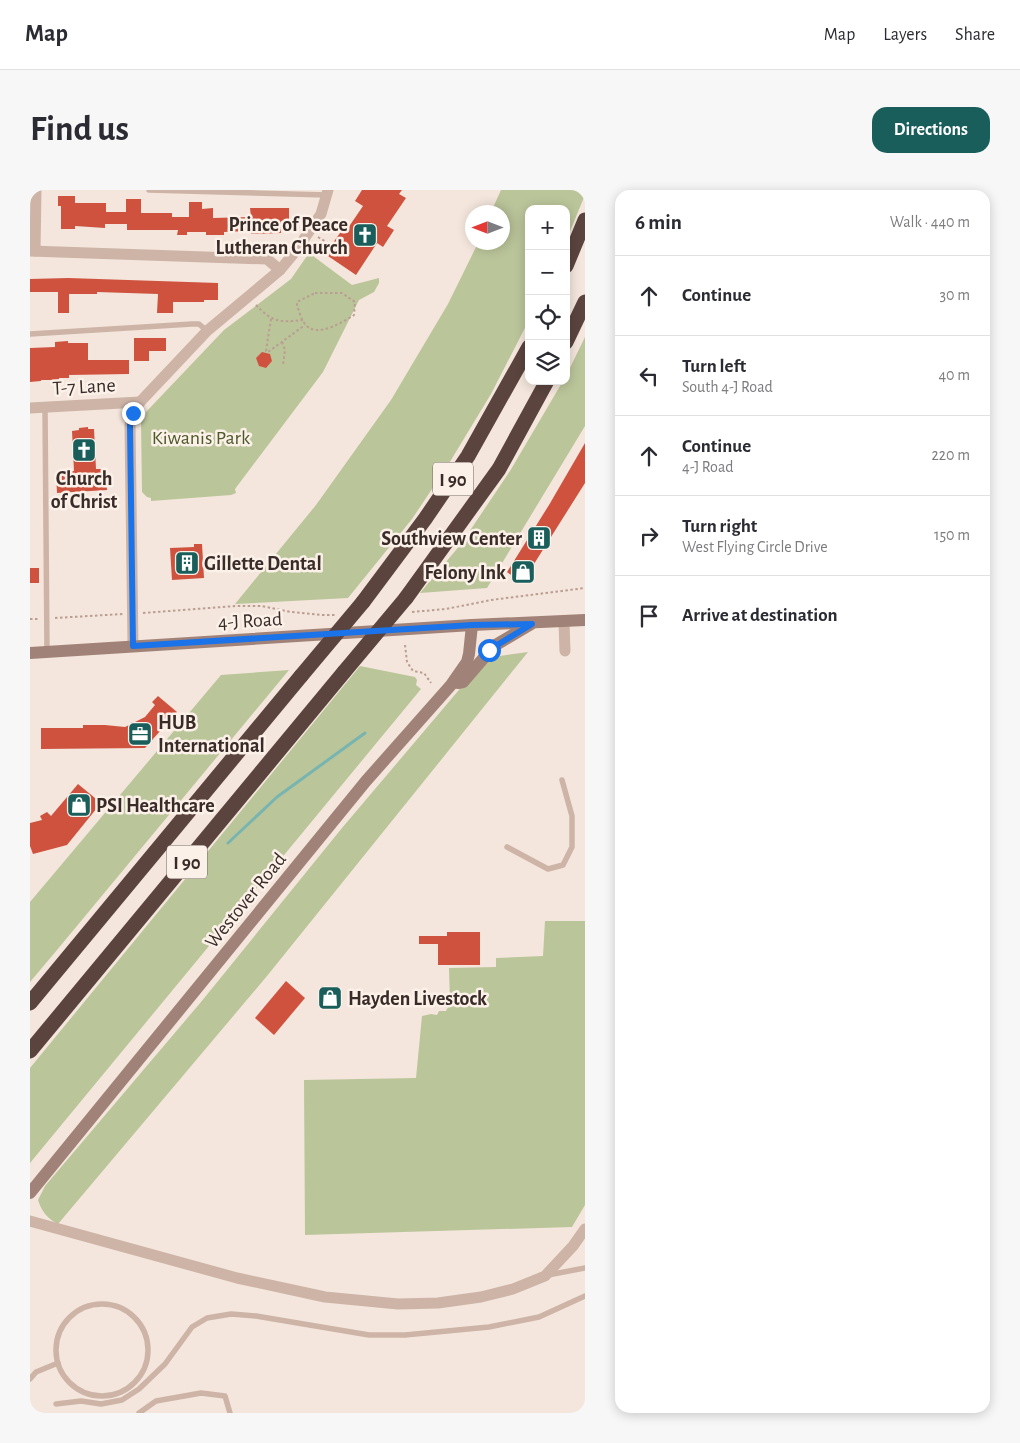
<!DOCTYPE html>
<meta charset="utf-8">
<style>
:root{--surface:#fff;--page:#f7f7f7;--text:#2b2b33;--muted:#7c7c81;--line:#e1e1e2;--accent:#1a5e5b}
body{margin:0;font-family:"Alegreya Sans",sans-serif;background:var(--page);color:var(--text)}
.controls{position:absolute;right:15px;top:15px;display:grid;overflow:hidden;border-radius:10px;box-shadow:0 2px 12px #0003}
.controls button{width:45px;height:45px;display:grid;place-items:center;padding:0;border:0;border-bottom:1px solid var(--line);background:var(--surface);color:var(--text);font:25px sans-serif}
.compass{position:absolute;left:435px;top:15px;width:45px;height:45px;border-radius:50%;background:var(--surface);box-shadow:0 2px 12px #0003;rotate:270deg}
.stop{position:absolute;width:15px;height:15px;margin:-11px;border:4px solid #1a73e8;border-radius:50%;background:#fff}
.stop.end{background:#1a73e8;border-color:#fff;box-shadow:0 1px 5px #0008}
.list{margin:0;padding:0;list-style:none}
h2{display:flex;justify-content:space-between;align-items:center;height:65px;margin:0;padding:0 20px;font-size:21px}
h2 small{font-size:16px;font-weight:400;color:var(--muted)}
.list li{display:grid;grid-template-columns:32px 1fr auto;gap:15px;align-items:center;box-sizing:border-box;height:80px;padding:0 20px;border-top:1px solid var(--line)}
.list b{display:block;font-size:19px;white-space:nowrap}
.list p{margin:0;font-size:16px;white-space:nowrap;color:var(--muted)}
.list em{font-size:16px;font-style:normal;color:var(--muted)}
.icon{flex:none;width:28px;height:28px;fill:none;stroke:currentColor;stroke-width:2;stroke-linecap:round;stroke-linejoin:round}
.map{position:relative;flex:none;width:555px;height:1223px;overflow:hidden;border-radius:15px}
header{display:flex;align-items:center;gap:30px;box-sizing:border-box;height:70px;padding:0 25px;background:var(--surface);border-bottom:1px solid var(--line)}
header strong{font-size:24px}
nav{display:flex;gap:28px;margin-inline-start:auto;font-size:18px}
.intro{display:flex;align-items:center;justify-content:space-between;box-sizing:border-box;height:120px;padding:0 30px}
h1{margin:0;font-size:35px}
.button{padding:12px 22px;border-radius:15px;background:var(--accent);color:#fff;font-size:18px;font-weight:700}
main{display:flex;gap:30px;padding:0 30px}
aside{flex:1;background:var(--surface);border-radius:15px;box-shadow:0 2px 12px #0003}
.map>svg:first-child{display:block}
.green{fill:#bbc59a}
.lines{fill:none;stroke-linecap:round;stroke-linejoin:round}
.stream{stroke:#78b4b0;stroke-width:3}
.building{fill:#cf523f}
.path{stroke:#b99e91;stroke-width:2;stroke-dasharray:2.5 2.5;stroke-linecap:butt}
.lane{stroke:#cdb4a7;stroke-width:5.5}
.street{stroke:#cdb4a7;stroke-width:11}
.secondary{stroke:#a18278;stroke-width:12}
.highway{stroke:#5b443e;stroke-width:15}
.highway-bridge{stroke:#5b443e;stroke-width:15}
.route{stroke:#1a73e8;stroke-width:6}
.labels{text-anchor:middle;stroke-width:5;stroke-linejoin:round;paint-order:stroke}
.shield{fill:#fbf1e9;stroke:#736662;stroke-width:1}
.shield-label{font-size:19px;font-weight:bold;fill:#392b28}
.poi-label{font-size:20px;font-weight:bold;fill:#392b28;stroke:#fbf1e9;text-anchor:start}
.street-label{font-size:20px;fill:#392b28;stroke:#fbf1e9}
.park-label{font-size:20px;fill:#4d5929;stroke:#fbf1e9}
</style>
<header>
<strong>Map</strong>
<nav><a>Map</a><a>Layers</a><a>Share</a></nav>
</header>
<div class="intro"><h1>Find us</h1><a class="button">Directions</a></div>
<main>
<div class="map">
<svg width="555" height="1223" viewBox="0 0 555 1223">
<rect width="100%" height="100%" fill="#f4e6dc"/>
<g class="green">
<polygon points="471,0 555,0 555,5 536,51 536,19 499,19 499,130 461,204 418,275 382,329 318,408 205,414 286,315 361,210 418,114 448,53 472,52 472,22 461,22"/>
<polygon points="279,63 322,95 349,88 349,93 344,102 329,110 293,182 205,299 206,303 201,305 121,311 121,308 117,307 112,302 111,232 115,228 116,222 194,140 261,89"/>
<polygon points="555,147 555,236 457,398 390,403 431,354 480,281 533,191 536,191 536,186"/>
<path d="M498,462l-261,324 -209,248c-11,-6 -16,-12 -20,-24l7,-14 156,-184 141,-174 144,-170z"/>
<polygon points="330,476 385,487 387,490 386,495 391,499 0,973 0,878"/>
<polygon points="259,480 27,760 0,792 0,712 191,485"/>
<polygon points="515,731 555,731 555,1015 542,1037 275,1045 274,890 386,888 392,826 401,824 407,825 409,821 416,821 420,813 419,778 466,777 466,768 513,766"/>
</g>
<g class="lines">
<polyline class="stream" points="198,653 247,607 335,543"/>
</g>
<g class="building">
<polygon points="332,0 372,0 369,4 376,8 357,36 364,40 353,57 347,53 326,85 295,64 315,36 318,38 333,16 325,11"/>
<polygon points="28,6 45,6 45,13 76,13 76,22 96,22 96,9 111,9 111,23 142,23 142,27 159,27 159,12 172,12 172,19 183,18 183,28 221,27 220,18 259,18 259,31 251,31 251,43 221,44 221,41 194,42 194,45 176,45 176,42 157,42 157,45 147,45 148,40 97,40 97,34 75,34 75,38 45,36 45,39 31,39 31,16 28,16"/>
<polygon points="38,88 188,93 188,110 174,110 174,112 143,112 143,123 127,123 128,104 67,102 67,104 39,104 39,123 28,123 28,102 0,102 0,89"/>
<polygon points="104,148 136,148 136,161 119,161 119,171 104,171"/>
<polygon points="38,151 38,153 58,153 58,170 99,170 99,184 39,185 39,188 29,188 29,190 11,190 11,191 0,192 0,158 25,157 25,152"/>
<polygon points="232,162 240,164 242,171 236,178 229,176 226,168"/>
<polygon points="58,237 58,239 64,239 66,279 76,279 77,300 27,303 26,282 44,281 42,241 49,240 49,238"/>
<polygon points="555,253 555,293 492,393 477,382 519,315"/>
<polygon points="164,354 172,354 174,388 142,390 140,358 164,357"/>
<rect x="0" y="378" width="9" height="15"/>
<polygon points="128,506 147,522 115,558 11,559 11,538 53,538 53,535 75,535 95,537 115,527 125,515 122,512"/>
<polygon points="48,594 71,613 37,655 3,664 0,656 0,633 12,630 10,626 17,622 21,626"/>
<polygon points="417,742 450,742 450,775 408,775 408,754 389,754 389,746 417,746"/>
<polygon points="256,791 275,808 244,845 225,828"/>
</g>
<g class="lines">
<g class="path">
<polyline points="288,47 301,55"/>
<path d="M285,103h27l13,9 -1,13c-11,7 -38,24 -49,9 -4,-5 -6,-13 -8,-19v-3z"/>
<path d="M226,115c16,17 24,18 47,15"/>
<polyline points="241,129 236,161 238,162 275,135"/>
<polyline points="252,152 255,160 253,175"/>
<polyline points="382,422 416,419 461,410 555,398"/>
<polyline points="113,423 206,416 232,416 261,422 292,425 307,425"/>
<polyline points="25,428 93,424"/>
<polyline points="0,429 8,429"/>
<polyline points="375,455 377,472 383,481 394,483 401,493"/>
</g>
<g class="lane">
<polyline points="119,0 297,5"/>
<polyline points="0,144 162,134 169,134 177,141"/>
<polyline points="15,217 17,462"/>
<polyline points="477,657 518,679 533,675 542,657 542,626 532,590"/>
<polyline points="518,1085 555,1078"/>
<circle cx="72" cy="1160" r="46"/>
<polyline points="0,1189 6,1182 28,1173"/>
<polyline points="26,1214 51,1211 71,1214 92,1210 109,1199 135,1174 162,1137 177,1128 201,1124 226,1126 339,1145 375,1145 459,1137 509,1127 555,1106"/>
<polyline points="109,1223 126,1211 171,1203 195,1206 200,1223"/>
</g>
<g class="street">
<polyline points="0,61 237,69 250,80"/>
<polyline points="5,61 6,0"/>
<polyline points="0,218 110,212"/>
<polyline points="534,432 535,461"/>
<polyline points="103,456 100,235 103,223 110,212 177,141 250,80 265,62 291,24 298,0"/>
<polyline points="0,1031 207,1088 295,1107 368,1114 408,1113 451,1107 483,1099 515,1086 543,1056 555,1039"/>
</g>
<g class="secondary">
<polyline points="0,463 442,435 555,430"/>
<polyline points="428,493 433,492 464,456 501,434"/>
<polyline points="0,1003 336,591 421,495 437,472 439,464 442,435"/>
</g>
<g class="highway">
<polyline points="536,76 555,30"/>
<polyline points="536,152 555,112"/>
<polyline points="376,408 469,279 517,191"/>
<polyline points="333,412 395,329 438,266 499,157"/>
<polyline points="0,813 271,486"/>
<polyline points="0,861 314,482"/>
</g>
<g class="highway-bridge">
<polyline points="314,482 376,408"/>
<polyline points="271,486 333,412"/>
</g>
</g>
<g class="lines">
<polyline class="route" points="103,223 100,235 103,456 442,435 502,434 459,460"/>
</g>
<defs>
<symbol id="church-square" viewBox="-11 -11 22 22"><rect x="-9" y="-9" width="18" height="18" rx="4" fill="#1a5e5b" stroke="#fbf1e9"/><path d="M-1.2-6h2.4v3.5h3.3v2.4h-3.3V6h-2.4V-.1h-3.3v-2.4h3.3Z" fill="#fff"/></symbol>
<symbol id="building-square" viewBox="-11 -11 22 22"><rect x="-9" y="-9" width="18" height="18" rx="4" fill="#1a5e5b" stroke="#fbf1e9"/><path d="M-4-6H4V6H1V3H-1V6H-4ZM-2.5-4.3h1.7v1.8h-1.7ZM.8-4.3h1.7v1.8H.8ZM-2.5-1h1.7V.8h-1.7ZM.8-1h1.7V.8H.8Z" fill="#fff"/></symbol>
<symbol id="shop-square" viewBox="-11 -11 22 22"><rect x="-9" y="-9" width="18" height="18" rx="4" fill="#1a5e5b" stroke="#fbf1e9"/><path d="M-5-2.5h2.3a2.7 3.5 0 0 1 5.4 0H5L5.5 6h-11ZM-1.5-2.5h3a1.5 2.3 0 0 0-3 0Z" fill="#fff"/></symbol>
<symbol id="office-square" viewBox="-11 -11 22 22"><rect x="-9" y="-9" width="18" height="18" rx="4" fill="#1a5e5b" stroke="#fbf1e9"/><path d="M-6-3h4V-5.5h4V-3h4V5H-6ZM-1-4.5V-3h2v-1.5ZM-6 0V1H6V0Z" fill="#fff"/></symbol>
</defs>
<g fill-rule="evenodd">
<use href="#church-square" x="321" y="31" width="28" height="28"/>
<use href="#church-square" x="40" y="246" width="28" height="28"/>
<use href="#building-square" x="495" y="334" width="28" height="28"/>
<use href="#building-square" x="143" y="359" width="28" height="28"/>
<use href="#shop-square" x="479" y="368" width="28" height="28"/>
<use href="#office-square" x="96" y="530" width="28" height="28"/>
<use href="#shop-square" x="35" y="601" width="28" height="28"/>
<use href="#shop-square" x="286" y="794" width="28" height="28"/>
</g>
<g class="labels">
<g class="shield">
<rect x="403" y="272.5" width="40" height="33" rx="4"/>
<rect x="137" y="655.5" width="40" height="33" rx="4"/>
</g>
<g class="shield-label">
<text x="423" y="296">I 90</text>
<text x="157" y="679">I 90</text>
</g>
<g class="poi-label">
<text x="318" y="41" text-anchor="end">Prince of Peace<tspan x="318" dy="23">Lutheran Church</tspan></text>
<text x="54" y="295" text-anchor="middle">Church<tspan x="54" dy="23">of Christ</tspan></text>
<text x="492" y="355" text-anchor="end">Southview Center</text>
<text x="174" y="380">Gillette Dental</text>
<text x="476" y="389" text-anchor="end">Felony Ink</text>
<text x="128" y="539">HUB<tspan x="128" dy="23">International</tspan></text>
<text x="66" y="622">PSI Healthcare</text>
<text x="318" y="815">Hayden Livestock</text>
</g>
<g class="street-label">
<text transform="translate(54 196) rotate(-3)" y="7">T-7 Lane</text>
<text transform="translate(220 430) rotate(-3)" y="7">4-J Road</text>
<text transform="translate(215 710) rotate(-51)" y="7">Westover Road</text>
</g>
<g class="park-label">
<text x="171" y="254">Kiwanis Park</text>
</g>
</g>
</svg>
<div class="controls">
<button>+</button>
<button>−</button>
<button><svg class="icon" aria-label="locate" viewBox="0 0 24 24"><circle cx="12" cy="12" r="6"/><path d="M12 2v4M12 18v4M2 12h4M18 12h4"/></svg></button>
<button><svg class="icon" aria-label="layers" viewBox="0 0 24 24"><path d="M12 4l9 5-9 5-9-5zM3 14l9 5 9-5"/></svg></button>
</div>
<svg class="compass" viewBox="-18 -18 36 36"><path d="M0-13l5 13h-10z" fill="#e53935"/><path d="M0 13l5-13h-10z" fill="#7c7c81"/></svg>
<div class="stop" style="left:459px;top:460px"></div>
<div class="stop end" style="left:103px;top:223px"></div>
</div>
<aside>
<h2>6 min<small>Walk · 440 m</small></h2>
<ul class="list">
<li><svg class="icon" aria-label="ahead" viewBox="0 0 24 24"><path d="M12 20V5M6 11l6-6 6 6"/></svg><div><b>Continue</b></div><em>30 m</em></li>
<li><svg class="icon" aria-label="left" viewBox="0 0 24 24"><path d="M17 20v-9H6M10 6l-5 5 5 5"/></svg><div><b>Turn left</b><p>South 4-J Road</p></div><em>40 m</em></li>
<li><svg class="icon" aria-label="ahead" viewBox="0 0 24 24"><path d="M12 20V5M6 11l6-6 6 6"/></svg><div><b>Continue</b><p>4-J Road</p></div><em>220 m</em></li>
<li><svg class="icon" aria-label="right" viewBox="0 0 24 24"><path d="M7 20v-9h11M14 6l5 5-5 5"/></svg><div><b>Turn right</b><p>West Flying Circle Drive</p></div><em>150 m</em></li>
<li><svg class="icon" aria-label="arrive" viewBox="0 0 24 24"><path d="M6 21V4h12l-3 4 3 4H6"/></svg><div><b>Arrive at destination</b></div></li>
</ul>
</aside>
</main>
